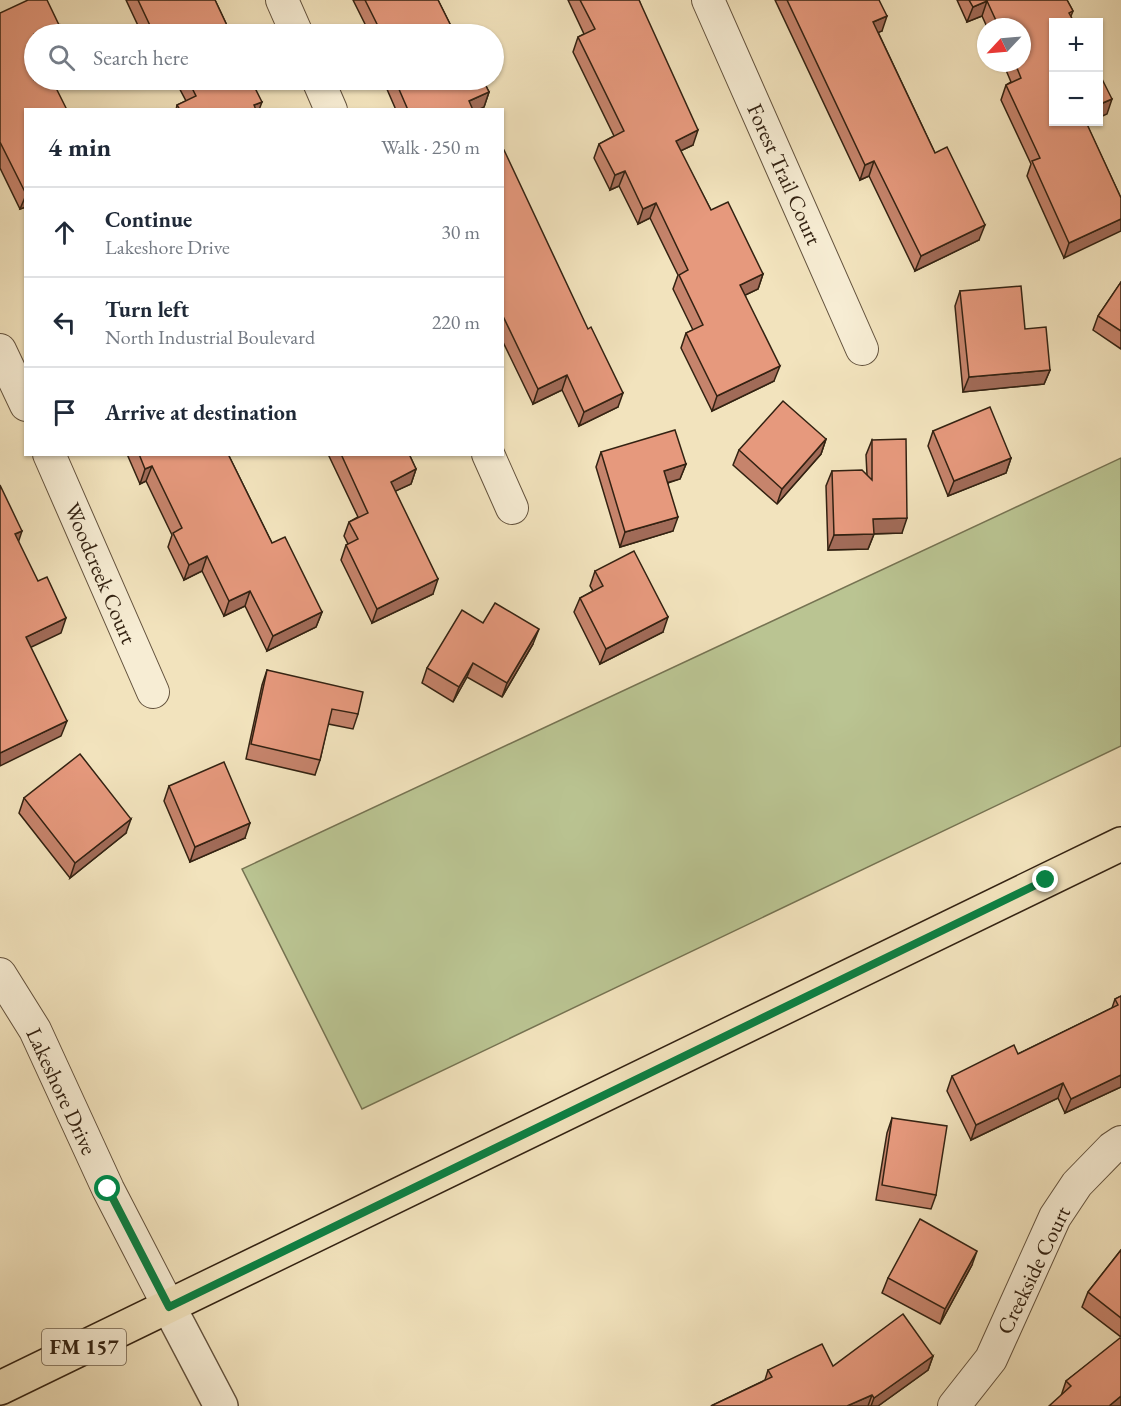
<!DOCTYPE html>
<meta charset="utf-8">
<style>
:root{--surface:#fff;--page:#f6f6f7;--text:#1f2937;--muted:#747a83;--line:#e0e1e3}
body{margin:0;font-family:"EB Garamond",serif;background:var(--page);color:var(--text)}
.controls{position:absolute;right:18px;top:18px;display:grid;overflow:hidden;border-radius:0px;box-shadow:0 2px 4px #0004}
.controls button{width:54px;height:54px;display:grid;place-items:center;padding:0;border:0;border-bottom:2px solid var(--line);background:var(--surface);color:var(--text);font:30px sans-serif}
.compass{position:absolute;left:977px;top:18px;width:54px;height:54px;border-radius:50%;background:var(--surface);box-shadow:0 2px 4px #0004;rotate:244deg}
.stop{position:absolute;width:18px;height:18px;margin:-14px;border:4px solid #0b8043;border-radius:50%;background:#fff}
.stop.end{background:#0b8043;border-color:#fff;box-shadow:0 2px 6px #0008}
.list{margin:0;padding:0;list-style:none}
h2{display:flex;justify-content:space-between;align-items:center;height:78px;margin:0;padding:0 24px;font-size:26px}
h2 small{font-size:20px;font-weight:400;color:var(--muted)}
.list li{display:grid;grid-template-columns:39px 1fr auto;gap:18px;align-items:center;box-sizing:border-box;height:90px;padding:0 24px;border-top:2px solid var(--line)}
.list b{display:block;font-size:22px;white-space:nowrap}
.list p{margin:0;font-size:20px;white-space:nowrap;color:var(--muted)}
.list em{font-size:20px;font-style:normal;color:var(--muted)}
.icon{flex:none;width:33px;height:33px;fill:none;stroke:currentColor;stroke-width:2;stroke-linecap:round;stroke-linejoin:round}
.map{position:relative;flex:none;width:1121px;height:1406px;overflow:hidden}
.search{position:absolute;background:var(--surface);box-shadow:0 2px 4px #0004;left:24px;top:24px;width:480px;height:66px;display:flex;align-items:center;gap:15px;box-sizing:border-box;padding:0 21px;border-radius:33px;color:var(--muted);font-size:22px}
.panel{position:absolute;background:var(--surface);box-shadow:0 2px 4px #0004;left:24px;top:108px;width:480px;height:348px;border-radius:0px}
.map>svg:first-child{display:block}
.green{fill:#bac492;stroke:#767352;stroke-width:1.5}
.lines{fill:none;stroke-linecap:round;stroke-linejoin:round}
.minor-casing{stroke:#63523d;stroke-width:34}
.tertiary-casing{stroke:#63523d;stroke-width:36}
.primary-casing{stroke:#332212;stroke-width:36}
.minor{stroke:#f7edd4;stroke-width:32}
.tertiary{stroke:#f7edd4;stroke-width:33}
.primary{stroke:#f2e3bd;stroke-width:33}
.wall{fill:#c6846c;stroke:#332212;stroke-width:1.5}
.shaded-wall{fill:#a16b58;stroke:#332212;stroke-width:1.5}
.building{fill:#e6997d;stroke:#332212;stroke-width:1.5}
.route{stroke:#0b8043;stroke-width:8}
.labels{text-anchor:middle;stroke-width:4.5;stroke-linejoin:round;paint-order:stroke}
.shield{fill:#f7edd4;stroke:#6e5f4c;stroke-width:1.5}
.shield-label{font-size:21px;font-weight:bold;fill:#332212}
.street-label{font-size:22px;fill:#332212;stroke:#f7edd4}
</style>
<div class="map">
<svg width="1121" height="1406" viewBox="0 0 1121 1406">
<rect width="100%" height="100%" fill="#f2e3bd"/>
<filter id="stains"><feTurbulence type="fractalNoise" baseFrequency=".00333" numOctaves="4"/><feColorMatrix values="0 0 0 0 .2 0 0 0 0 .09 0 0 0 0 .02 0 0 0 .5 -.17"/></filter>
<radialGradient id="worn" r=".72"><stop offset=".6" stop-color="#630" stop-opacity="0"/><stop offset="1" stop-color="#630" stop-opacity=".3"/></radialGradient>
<polygon class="green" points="1121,458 1121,746 362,1109 242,869"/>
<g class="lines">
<defs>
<g id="minor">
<polyline points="282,0 297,34"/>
<polyline points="708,0 862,349"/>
<polyline points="318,80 331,110"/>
<polyline points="0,350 26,405"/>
<polyline points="49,454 153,692"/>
<polyline points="488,454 512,508"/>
<polyline points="0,974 35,1030 108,1189 169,1307"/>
<polyline points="954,1406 991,1359 1055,1217 1077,1184 1112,1148 1121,1142"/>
</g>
<polyline id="tertiary" points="169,1307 221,1406"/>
<polyline id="primary" points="0,1388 1121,844"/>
</defs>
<use href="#minor" class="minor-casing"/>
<use href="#tertiary" class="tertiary-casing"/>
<use href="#primary" class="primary-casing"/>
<use href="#minor" class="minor"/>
<use href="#tertiary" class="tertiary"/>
<use href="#primary" class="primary"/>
</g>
<g class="wall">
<polygon points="126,0 215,0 231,34 142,34"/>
<polygon points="353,0 438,0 455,34 370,34"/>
<polygon points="568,0 639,0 693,145 680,151 711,210 763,274 758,289 745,295 774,381 712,411 681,348 686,333 693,330 673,289 678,275 650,218 638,224 619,186 610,190 594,158 599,144 614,136 573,52 578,37 584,34"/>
<polygon points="775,0 879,0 882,31 878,32 935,153 979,240 915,271 869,176 860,180"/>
<polygon points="957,0 1067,0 1073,11 1071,16 1086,123 1121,198 1064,258 1027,176 1031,164 1001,100 1006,85 1011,82 1003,63 1022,63 1022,27 987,27 982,16 967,22"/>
<polygon points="0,13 59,25 56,34 34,34 26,110 26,207 20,209 0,168"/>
<polygon points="175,80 251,80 259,110 176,110 177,105 186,101"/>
<polygon points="383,80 483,80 489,92 484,107 478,110 396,110"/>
<polygon points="502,151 618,407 579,426 562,390 533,404 502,340"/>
<polygon points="1121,282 1121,349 1093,330 1098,316"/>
<polygon points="960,291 1025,329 1050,370 1044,384 963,392 955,306"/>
<polygon points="933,431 1011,458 1006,473 948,496 928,446"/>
<polygon points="826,439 821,454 777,504 733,465 739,450"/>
<polygon points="872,440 902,533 874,534 868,549 828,550 826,486 832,471 867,475 866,455"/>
<polygon points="601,452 686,464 680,479 668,483 673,531 620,547 596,467"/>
<polygon points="127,454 228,454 272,543 322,612 316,627 267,651 245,606 224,616 202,571 184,580 168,547 172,535 146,481 140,484"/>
<polygon points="328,454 409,454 416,469 411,484 395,491 433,594 372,623 341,560 346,545 348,544 344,536 349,522 358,517"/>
<polygon points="595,571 663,632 600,664 574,612 580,598 593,591 590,586"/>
<polygon points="483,623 533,644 502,697 467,677 453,702 422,683 427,668"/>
<polygon points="267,670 358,714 353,729 328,724 320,760 315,775 246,759 262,685"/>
<polygon points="169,786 245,838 190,862 164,801"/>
<polygon points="24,798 126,833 70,878 19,813"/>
<polygon points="1121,996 1121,1087 1065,1113 1058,1098 971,1140 947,1091 952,1076 1018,1054 1112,1008 1115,999"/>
<polygon points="892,1118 936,1195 931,1209 876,1200 887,1133"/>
<polygon points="1121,1250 1121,1337 1082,1307 1088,1292"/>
<polygon points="972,1265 940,1324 882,1293 888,1278"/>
<polygon points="1121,1339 1061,1396 1066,1381"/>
<polygon points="933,1356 928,1370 878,1406 711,1406 765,1380 768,1370 833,1366"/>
</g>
<g class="shaded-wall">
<polygon points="987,1 982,16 967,22 973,7"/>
<polygon points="887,16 882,31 868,37 873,22"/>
<polygon points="59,25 56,34 40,34"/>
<polygon points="489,92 484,107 478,110 466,110 469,101"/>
<polygon points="1112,99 1107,114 1098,118 1098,105"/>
<polygon points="262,102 259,110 253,110 254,105"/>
<polygon points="698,130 693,145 670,156 676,141"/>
<polygon points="874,161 869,176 860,180 865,165"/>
<polygon points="625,171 619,186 610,190 615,175"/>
<polygon points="26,195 26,207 20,209"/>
<polygon points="656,203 650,218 638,224 643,209"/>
<polygon points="1121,219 1121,231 1064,258 1069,243"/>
<polygon points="985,225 979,240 915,271 921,256"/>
<polygon points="763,274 758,289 735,300 740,285"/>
<polygon points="780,366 774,381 712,411 717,396"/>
<polygon points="1050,370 1044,384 963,392 969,377"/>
<polygon points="567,375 562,390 533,404 538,389"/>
<polygon points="623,393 618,407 579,426 584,412"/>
<polygon points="826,439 821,454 777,504 782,489"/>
<polygon points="1011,458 1006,473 948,496 954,481"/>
<polygon points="686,464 680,479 659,485 664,471"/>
<polygon points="152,466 146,481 140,484 145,469"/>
<polygon points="416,469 411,484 385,496 391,482"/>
<polygon points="678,517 673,531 620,547 625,532"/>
<polygon points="907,518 902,533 867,534 873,519"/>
<polygon points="22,531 17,546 15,534"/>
<polygon points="874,534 868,549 828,550 834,535"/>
<polygon points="207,556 202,571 184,580 189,565"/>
<polygon points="438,579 433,594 372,623 377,609"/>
<polygon points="250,591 245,606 224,616 229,601"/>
<polygon points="322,612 316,627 267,651 273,636"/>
<polygon points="668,617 663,632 600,664 606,649"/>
<polygon points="66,618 61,633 21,652 26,637"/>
<polygon points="539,629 533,644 502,697 507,683"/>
<polygon points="473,663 467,677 453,702 459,687"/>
<polygon points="67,721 61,736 0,766 0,753"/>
<polygon points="131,819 126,833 70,878 75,863"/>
<polygon points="250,823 245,838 190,862 195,847"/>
<polygon points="1121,1075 1121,1087 1065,1113 1071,1099"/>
<polygon points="1063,1083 1058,1098 971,1140 976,1125"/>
<polygon points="977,1251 972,1265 940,1324 945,1309"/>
<polygon points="933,1356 928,1370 878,1406 871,1406 874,1398"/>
<polygon points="872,1395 868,1406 847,1406"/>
<polygon points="1121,1396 1121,1406 1109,1406"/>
</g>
<g class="building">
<polygon points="28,0 47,0 59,25 40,34 34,34 34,80 52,80 67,110 26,110 26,194 0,142 0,13"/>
<polygon points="138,0 215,0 231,34 154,34"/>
<polygon points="365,0 438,0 455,34 382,34"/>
<polygon points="580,0 639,0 698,130 676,141 711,210 728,202 763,274 740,285 780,366 717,396 686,333 703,325 679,275 688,270 656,203 643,209 625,171 615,175 599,144 624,131 578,37 595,29"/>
<polygon points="787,0 879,0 887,16 873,22 935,153 947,147 985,225 921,256 874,161 865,165"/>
<polygon points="969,0 1067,0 1073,11 1069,13 1074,22 1053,22 1053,122 1086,122 1121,198 1121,219 1069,243 1032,161 1040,158 1006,85 1021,78 1015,63 1022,63 1022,27 999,27 987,1 973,7"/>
<polygon points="1098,71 1112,99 1098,105"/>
<polygon points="188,80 251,80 262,102 254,105 256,110 180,110 177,105 196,96"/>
<polygon points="395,80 483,80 489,92 469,101 473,110 408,110"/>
<polygon points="504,150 588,329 591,327 623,393 584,412 567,375 538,389 502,314 502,151"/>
<polygon points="1121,282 1121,331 1098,316"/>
<polygon points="1021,286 1025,329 1046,327 1050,370 969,377 960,291"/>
<polygon points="783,401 826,439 782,489 739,450"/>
<polygon points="990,407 1011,458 954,481 933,431"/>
<polygon points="675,430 686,464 664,471 678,517 625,532 601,452"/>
<polygon points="906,439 907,518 873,519 874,534 834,535 832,471 862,470 872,480 872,440"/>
<polygon points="139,454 228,454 272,543 285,537 322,612 273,636 250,591 229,601 207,556 189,565 173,533 182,528 152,466 145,469"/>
<polygon points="341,454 409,454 416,469 391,482 438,579 377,609 346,545 358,539 349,522 368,513"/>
<polygon points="0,485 22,531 15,534 38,581 47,577 66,618 26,637 67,721 0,753"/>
<polygon points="634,551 668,617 606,649 580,598 603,586 595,571"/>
<polygon points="495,603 539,629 507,683 473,663 459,687 427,668 462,610 483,623"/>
<polygon points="267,670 363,692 358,714 332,709 320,760 251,744"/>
<polygon points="80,754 131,819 75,863 24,798"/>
<polygon points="224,762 250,823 195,847 169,786"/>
<polygon points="1121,996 1121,1075 1071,1099 1063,1083 976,1125 952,1076 1014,1045 1018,1054 1118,1005 1115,999"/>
<polygon points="892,1118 947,1126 936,1195 882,1185"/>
<polygon points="920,1219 977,1251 945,1309 888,1278"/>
<polygon points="1121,1250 1121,1318 1088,1292"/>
<polygon points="903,1314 933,1356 874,1398 872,1395 847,1406 711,1406 772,1377 768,1370 822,1344 833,1366"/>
<polygon points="1120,1338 1121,1339 1121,1396 1109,1406 1049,1406 1071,1386 1066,1381"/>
</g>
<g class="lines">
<polyline class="route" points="108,1189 169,1307 1046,880"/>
</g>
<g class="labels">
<rect class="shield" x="42" y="1329" width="84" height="36" rx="4.5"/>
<g class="shield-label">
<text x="84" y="1354">FM 157</text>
</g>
<g class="street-label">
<text transform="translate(785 174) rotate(66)" y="8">Forest Trail Court</text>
<text transform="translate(101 573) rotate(67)" y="8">Woodcreek Court</text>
<text transform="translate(62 1091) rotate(65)" y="8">Lakeshore Drive</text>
<text transform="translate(1033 1270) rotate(-64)" y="8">Creekside Court</text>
</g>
</g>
<rect width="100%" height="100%" filter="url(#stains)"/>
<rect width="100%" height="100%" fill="url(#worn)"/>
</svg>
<div class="controls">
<button>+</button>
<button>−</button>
</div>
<svg class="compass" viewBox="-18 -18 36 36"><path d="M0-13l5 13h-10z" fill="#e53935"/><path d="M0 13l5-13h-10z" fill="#747a83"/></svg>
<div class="stop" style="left:108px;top:1189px"></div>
<div class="stop end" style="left:1046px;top:880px"></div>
<div class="search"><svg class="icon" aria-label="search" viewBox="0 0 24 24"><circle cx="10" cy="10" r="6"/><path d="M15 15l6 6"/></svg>Search here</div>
<section class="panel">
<h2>4 min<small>Walk · 250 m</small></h2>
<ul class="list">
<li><svg class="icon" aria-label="ahead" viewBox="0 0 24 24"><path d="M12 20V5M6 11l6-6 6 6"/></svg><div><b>Continue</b><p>Lakeshore Drive</p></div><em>30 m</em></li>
<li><svg class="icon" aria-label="left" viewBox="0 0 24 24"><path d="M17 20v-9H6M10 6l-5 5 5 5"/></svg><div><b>Turn left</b><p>North Industrial Boulevard</p></div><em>220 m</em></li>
<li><svg class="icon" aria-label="arrive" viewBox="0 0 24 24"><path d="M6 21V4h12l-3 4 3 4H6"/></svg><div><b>Arrive at destination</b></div></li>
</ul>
</section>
</div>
